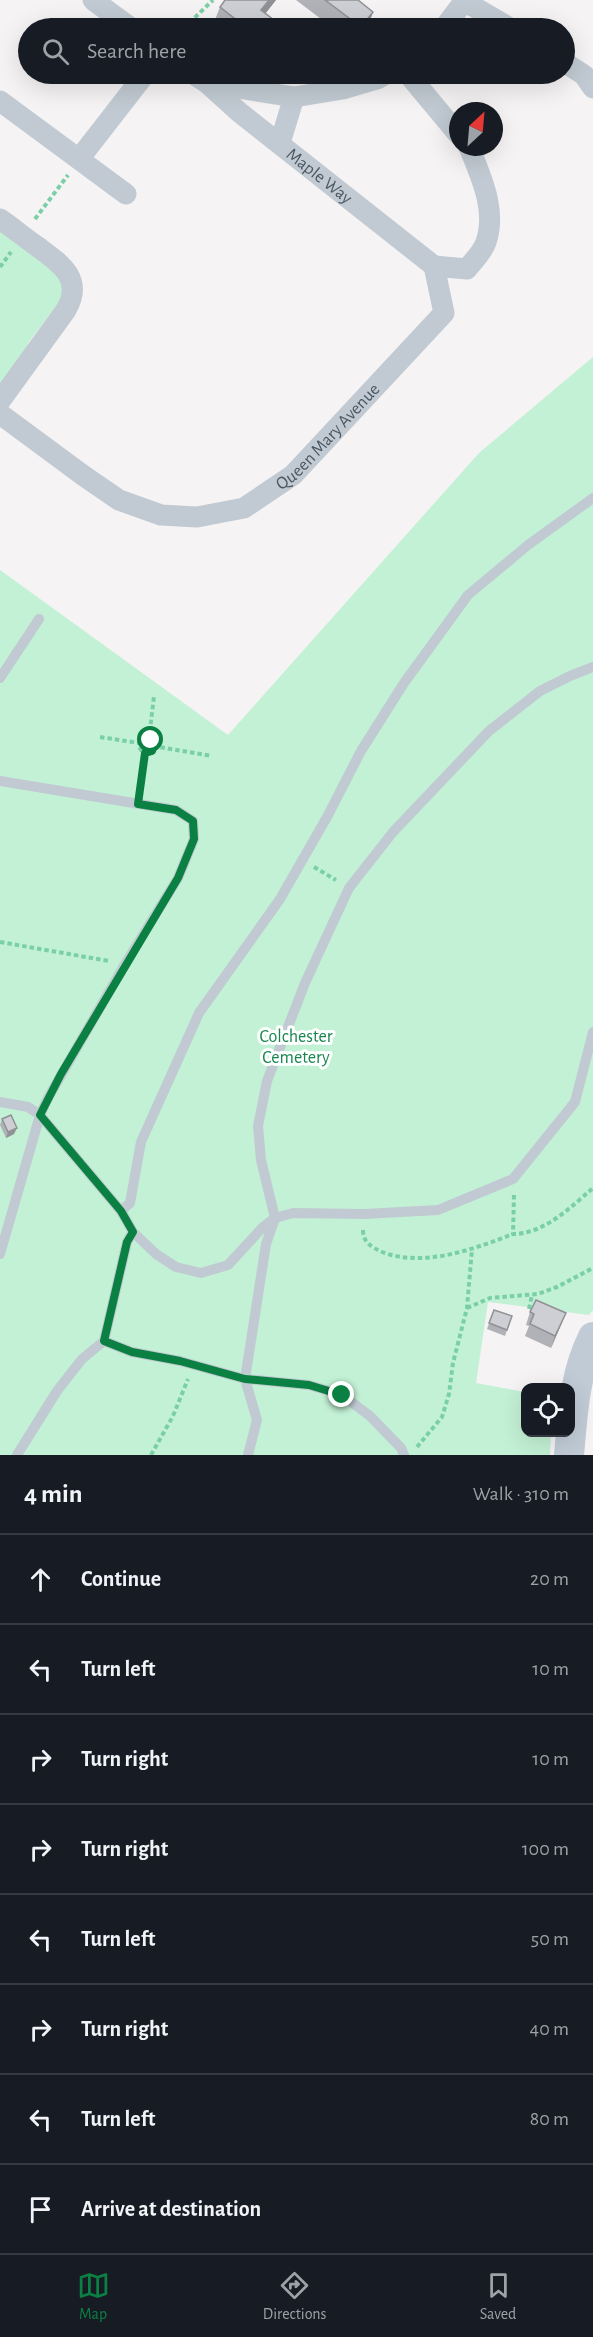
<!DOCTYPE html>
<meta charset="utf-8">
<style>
:root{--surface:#171b24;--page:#242831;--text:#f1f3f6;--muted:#9ea1a6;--line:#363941;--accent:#0b8043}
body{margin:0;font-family:"Alegreya Sans",sans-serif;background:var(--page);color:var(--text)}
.controls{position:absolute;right:18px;bottom:18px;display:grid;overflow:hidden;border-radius:12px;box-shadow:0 6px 24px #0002}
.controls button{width:54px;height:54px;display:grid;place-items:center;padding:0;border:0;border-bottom:2px solid var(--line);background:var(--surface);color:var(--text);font:30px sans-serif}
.compass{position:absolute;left:449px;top:102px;width:54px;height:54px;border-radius:50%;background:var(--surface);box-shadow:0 6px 24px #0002;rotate:26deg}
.stop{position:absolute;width:18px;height:18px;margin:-14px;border:4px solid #0b8043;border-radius:50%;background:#fff}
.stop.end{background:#0b8043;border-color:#fff;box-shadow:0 2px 6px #0008}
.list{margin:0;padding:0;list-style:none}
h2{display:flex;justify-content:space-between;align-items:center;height:78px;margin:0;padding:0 24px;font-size:26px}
h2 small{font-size:20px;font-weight:400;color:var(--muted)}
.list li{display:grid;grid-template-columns:39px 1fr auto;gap:18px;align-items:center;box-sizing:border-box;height:90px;padding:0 24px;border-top:2px solid var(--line)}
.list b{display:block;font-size:22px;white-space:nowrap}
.list em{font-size:20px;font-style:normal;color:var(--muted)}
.icon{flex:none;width:33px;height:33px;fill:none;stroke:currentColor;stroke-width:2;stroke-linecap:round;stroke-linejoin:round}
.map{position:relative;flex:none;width:593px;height:1455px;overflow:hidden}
.search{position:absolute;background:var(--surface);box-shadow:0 6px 24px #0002;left:18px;right:18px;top:18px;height:66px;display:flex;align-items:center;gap:15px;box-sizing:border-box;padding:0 21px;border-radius:33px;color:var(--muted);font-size:22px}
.sheet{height:798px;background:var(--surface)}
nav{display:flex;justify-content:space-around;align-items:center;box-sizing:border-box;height:84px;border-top:2px solid var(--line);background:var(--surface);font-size:16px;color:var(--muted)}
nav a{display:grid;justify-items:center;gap:3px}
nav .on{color:var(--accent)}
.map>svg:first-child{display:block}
.green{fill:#c3f1d5}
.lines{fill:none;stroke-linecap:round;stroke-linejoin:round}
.path{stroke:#7ad0a6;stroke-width:4;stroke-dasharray:4.5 3;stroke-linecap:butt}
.lane{stroke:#c1cad2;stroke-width:10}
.street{stroke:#c1cad2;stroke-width:21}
.secondary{stroke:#c1cbd6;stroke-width:30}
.wall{fill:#b0b2b7}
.shaded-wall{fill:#909195}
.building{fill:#cdcfd5;stroke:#909195;stroke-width:1.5}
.route{stroke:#0b8043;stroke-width:8}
.labels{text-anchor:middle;stroke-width:6;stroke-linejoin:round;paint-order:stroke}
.street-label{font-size:18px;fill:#4a5661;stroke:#fff}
.park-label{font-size:18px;fill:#17864f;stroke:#fff}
</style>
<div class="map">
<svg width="593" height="1455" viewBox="0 0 593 1455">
<rect width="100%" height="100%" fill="#f5f3f3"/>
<g class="green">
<polygon points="0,225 54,264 69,289 28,343 30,348 0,389"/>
<polygon points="593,357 593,1310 589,1315 488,1302 476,1383 525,1392 526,1432 551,1433 550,1455 0,1455 0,570 228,735 479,453"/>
</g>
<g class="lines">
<g class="path">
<polyline points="184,28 213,0"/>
<polyline points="35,219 68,175"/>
<polyline points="0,267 11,252"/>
<polyline points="100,737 139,743"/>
<circle cx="146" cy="745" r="7"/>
<polyline points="149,739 154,696"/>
<polyline points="153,746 212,756"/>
<polyline points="141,791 145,753"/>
<polyline points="314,867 336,880"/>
<polyline points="0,942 109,961"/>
<path d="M514,1195l-1,39c31,0 58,-27 80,-46"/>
<path d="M363,1230c0,12 8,17 19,22 42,16 92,-3 131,-18"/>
<polyline points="467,1308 490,1298 538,1294 557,1287 593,1268"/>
<polyline points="529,1309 532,1295"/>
<polyline points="417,1447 442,1417 449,1394 453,1363 467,1308 472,1249"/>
<polyline points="151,1455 173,1416 188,1379"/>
</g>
<g class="lane">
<polyline points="0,678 39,619"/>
<polyline points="0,781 176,810 193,821 194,839 178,878 125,964 48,1098 40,1115 0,1254"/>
<polyline points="0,1102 28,1107 40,1115 121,1211 133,1232 156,1254 176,1267 201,1273 228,1265 263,1227 275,1218 293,1213 364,1214 438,1210 513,1179 575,1102 593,1032"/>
<polyline points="121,1211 130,1203 141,1142 199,1013 280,899 327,817 361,751 404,683 468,595 528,545 593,498"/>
<polyline points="133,1232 127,1242 104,1341 132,1352 180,1361 245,1379 257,1420 248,1455"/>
<polyline points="17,1455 57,1391 82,1359 104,1341"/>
<polyline points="404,1455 401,1448 370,1416 342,1395 309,1385 245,1379 266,1244 275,1218 261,1160 258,1126 267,1081 305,983 349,888 393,832 489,731 540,691 570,676 593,667"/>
</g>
<g class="street">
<polyline points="93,0 131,28"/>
<polyline points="464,1 510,28"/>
<polyline points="444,28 465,0"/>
<polyline points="564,62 584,75 593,88"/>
<polyline points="193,74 207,83 294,97 343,89 377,79 386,74"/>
<polyline points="408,74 458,134"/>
<path id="s1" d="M207,83l32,29 195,154"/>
<polyline points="0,101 126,194"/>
<polyline points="280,143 294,97"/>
<polyline points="79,159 145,74"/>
<path d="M0,219c13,9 25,19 38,28 23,17 46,32 28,63l-66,91"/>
<path id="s2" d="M0,414l84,62 35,24 42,15 36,2 47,-9 49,-33 151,-162 -10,-47 33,3c6,-8 16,-17 19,-27 11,-32 -5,-65 -17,-95"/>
</g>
<path class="secondary" d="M569,1455c4,-42 5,-80 24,-118"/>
</g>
<g class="wall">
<polygon points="225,0 276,0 265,14 274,20 271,28 218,28 213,25 220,7"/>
<polygon points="296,0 358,0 373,12 367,28 333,28"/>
<polygon points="2,1119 14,1134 6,1138 0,1125"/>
<polygon points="494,1310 512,1316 505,1336 487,1329"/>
<polygon points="530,1312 566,1313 551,1348 525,1336 529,1326 526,1325"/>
</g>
<g class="shaded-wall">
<polygon points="269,0 276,0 254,28 261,10"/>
<polygon points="373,12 367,28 360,28 361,27"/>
<polygon points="17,1128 14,1134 6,1138 8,1132"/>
<polygon points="566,1313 561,1325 551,1348 555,1336"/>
</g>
<g class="building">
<polygon points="225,0 269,0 261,10 274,20 267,28 247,28 220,7"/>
<polygon points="325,0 358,0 373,12 361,27"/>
<polygon points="11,1115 17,1128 8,1132 2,1119"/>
<polygon points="536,1300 566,1313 555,1336 530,1324 534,1314 530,1312"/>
<polygon points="494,1310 512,1316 507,1330 489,1323"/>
</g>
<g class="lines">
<polyline class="route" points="151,740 153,747 152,751 145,753 138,804 176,810 193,821 194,839 178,878 61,1074 40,1115 121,1211 133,1232 127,1242 104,1341 132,1352 180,1361 245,1379 309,1385 342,1395"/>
</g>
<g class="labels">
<g class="street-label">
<text dy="6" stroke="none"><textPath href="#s1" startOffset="146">Maple Way</textPath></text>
<text dy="6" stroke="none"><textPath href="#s2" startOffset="386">Queen Mary Avenue</textPath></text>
</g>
<g class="park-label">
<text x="296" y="1042">Colchester<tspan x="296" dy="21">Cemetery</tspan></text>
</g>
</g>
</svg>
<div class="controls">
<button><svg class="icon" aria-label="locate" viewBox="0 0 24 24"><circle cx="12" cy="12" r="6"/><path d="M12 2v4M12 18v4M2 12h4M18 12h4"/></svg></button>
</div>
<svg class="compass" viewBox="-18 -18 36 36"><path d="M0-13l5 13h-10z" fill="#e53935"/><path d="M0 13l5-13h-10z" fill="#9ea1a6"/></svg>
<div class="stop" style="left:151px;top:740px"></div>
<div class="stop end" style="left:342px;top:1395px"></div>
<div class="search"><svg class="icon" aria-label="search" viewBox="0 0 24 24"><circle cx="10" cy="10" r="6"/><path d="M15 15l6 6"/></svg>Search here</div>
</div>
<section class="sheet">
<h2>4 min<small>Walk · 310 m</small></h2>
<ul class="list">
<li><svg class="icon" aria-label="ahead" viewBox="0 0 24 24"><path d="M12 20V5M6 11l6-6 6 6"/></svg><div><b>Continue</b></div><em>20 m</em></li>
<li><svg class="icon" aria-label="left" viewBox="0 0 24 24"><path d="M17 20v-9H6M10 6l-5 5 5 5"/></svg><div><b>Turn left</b></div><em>10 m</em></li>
<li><svg class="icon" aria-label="right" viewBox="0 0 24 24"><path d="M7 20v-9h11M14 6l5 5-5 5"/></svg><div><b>Turn right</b></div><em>10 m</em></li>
<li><svg class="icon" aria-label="right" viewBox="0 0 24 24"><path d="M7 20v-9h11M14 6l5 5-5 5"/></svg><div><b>Turn right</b></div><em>100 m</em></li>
<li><svg class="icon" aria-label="left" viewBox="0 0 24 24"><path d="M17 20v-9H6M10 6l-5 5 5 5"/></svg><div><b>Turn left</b></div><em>50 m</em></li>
<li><svg class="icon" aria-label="right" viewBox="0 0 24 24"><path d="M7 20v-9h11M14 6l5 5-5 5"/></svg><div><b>Turn right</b></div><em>40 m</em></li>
<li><svg class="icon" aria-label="left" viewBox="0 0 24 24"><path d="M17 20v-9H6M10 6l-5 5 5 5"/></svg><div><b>Turn left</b></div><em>80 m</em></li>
<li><svg class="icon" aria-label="arrive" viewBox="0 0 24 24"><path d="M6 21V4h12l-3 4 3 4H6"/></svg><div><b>Arrive at destination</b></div></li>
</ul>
</section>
<nav>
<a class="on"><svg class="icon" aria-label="map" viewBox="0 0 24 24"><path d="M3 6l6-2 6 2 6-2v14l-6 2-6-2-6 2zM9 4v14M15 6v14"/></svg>Map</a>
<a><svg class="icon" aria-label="directions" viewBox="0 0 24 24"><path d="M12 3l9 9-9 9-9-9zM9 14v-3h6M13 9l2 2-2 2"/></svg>Directions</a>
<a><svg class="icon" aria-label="saved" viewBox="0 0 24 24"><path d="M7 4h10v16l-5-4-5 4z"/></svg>Saved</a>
</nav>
